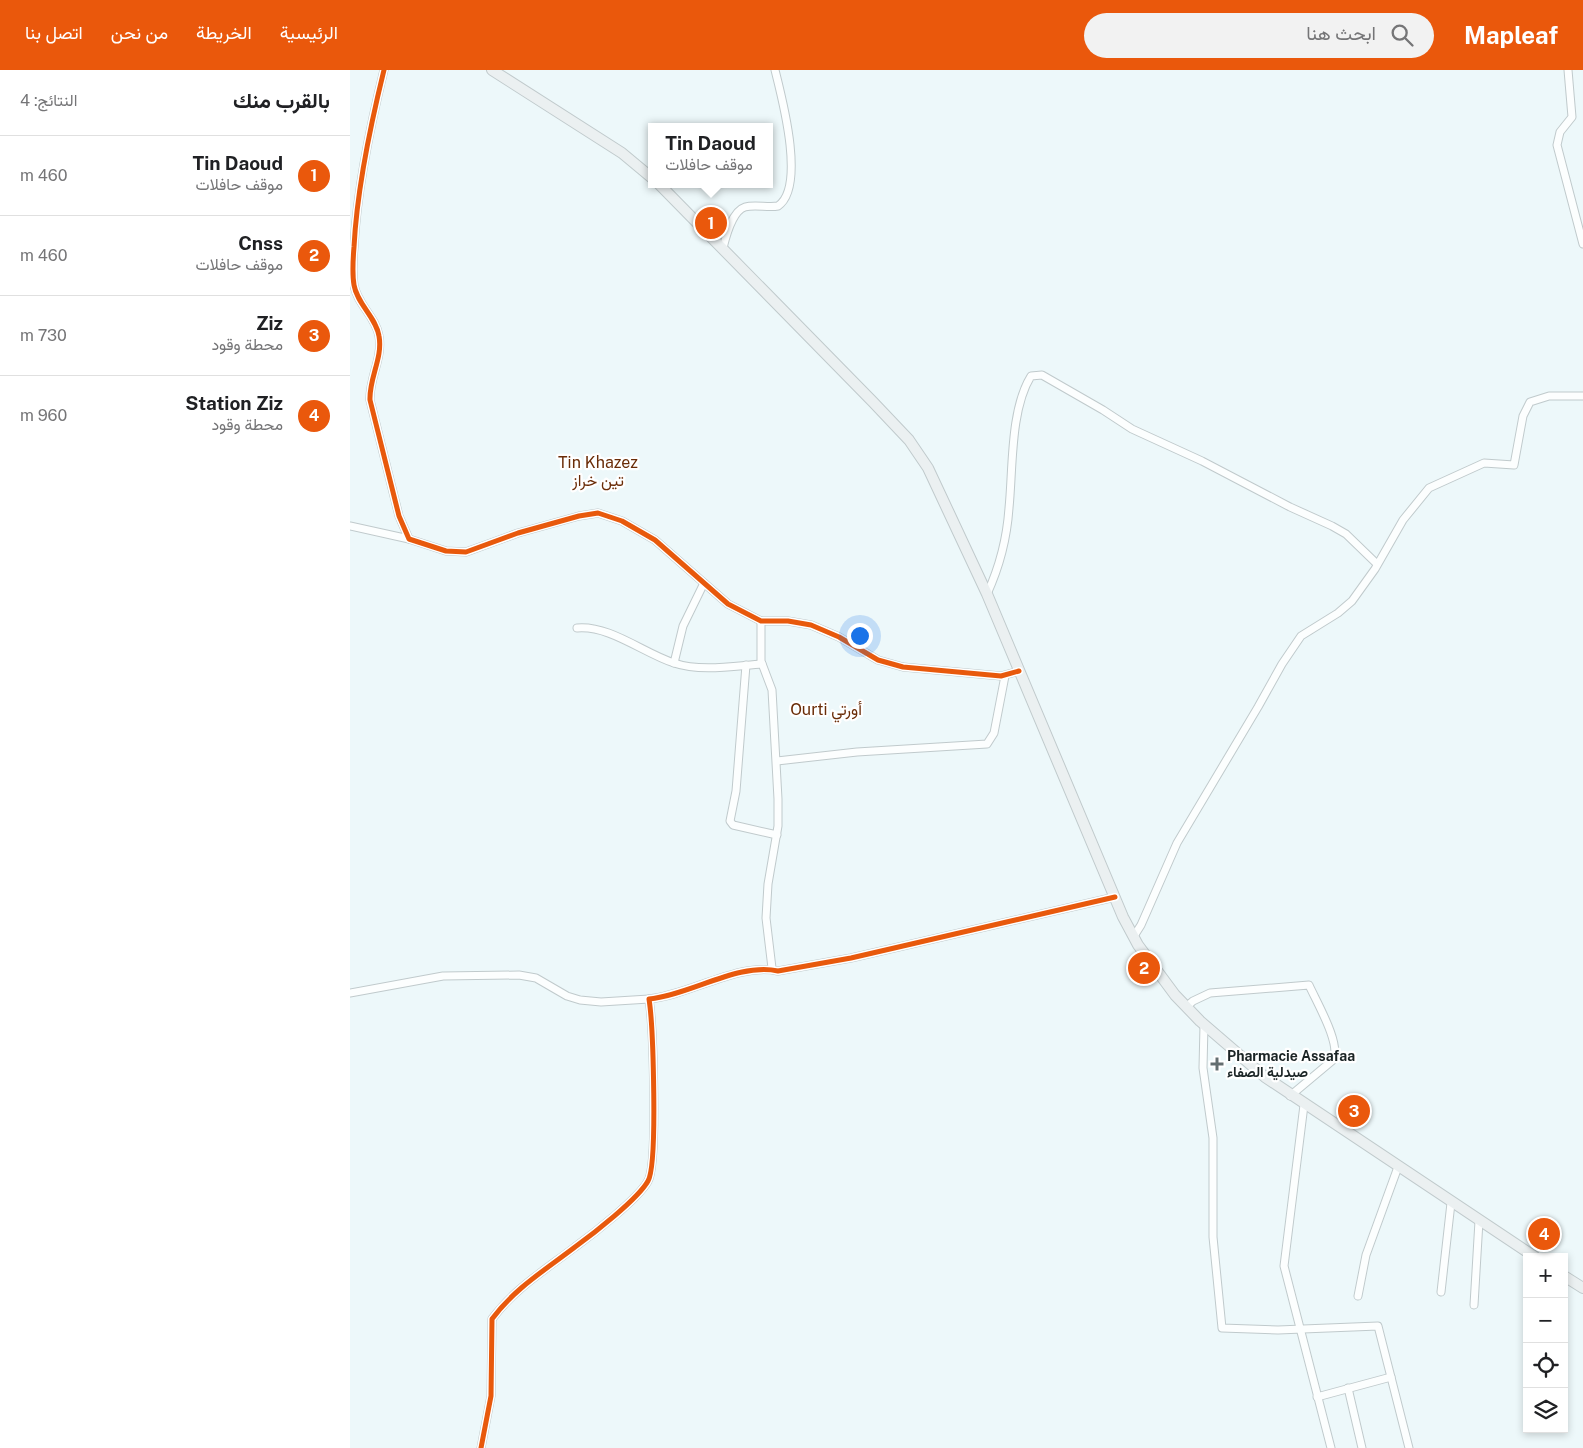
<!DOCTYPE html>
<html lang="ar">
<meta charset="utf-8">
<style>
:root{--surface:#fff;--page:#f2f2f2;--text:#202124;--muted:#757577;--line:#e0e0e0;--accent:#ea580c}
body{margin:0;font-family:"Public Sans",Vazirmatn,sans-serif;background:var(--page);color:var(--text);direction:rtl}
.controls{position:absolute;right:15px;bottom:15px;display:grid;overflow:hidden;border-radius:0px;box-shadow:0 2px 8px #0003}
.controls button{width:45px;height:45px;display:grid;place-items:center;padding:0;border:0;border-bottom:1px solid var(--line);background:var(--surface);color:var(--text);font:25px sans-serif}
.you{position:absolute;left:509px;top:565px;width:18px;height:18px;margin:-12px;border:4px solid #fff;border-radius:50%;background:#1a73e8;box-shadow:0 0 0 8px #1a73e833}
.badge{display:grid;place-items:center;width:32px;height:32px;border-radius:50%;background:var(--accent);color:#fff;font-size:16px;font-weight:700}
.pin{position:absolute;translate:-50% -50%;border:2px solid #fff;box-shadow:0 1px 5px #0006}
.popup{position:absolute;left:298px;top:53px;width:125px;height:65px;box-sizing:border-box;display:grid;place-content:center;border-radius:0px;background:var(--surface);filter:drop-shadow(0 1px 4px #0005);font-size:16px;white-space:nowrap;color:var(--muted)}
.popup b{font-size:19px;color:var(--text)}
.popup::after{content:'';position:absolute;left:50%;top:100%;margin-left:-10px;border:10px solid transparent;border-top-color:var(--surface)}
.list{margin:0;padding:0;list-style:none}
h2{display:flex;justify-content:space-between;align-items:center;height:65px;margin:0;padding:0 20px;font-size:21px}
h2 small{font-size:16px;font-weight:400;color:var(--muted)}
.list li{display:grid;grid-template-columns:32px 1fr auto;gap:15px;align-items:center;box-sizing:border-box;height:80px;padding:0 20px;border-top:1px solid var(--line)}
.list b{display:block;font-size:19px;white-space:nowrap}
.list p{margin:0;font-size:16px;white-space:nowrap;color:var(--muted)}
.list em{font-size:16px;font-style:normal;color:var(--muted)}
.icon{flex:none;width:28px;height:28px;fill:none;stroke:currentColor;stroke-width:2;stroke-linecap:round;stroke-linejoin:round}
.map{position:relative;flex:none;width:1233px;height:1378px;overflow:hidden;direction:ltr}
header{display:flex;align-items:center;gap:30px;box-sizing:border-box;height:70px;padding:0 25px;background:var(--accent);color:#fff}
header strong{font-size:24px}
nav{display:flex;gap:28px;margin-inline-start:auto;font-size:18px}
.search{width:350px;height:45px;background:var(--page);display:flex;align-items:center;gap:12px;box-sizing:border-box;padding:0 18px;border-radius:28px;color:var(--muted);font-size:19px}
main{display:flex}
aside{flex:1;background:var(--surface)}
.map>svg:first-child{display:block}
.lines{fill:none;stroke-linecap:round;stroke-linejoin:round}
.minor-casing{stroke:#c0cacc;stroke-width:9}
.secondary-casing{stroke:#c0cacc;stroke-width:12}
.minor{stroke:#fcfefe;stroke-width:7}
.secondary{stroke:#ebf0f1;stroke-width:10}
.cycleway-casing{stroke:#fff;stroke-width:8}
.cycleway{stroke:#e8590c;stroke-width:5}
.poi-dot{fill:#646e70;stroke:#fff;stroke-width:2}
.labels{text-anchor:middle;stroke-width:4.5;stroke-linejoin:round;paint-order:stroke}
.poi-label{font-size:14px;font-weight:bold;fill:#1b2425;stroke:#fff;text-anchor:start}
.quarter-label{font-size:16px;fill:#6a2c07;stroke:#fff}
</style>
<header>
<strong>Mapleaf</strong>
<div class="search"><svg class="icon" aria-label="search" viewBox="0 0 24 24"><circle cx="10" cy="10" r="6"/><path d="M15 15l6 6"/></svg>ابحث هنا</div>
<nav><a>الرئيسية</a><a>الخريطة</a><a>من نحن</a><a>اتصل بنا</a></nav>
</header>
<main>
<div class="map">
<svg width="1233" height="1378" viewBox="0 0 1233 1378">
<rect width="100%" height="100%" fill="#edf8fa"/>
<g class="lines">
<defs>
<g id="minor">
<path d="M34,0c-14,57 -27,118 -30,177 -1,12 -2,26 0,38 3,19 22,32 25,51 4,22 -10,42 -9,64l29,116 10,23 37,12 20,1 52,-19 61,-17 19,-3 24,8 33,19 73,64 33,17h27l23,4 28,12 39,23 25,7 98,9 18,-5"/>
<polyline points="1218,0 1222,47 1210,62 1207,75 1233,174"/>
<path d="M373,178c3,-12 9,-37 22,-41 10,-3 23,1 33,-1 28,-19 4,-108 -3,-136"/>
<polyline points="0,456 59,469"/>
<path d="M637,524c12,-26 20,-57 22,-86 4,-39 1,-98 22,-132l11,-1 61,35 29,19 70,32 88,46 42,19 14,8 31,30"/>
<polyline points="411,551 411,591 422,620 428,729 428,756 418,814 416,848 422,898"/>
<path d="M227,558c33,-3 66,25 97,35 26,9 60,3 88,1"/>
<polyline points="324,593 333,556 354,513"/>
<polyline points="396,595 386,721 380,751 383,755 427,765"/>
<polyline points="427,691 507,682 637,674 644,663 655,606"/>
<polyline points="784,866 791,855 827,773 908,637 932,594 951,566 988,543 1002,531 1025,499 1053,450 1079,418 1134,393 1164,395 1173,346 1180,332 1199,326 1233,326"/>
<polyline points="0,923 93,906 169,905 186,908 217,926 230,930 251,932 299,929"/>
<path d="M836,937l7,-6 17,-8 99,-8c7,16 33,60 24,75l-43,36"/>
<polyline points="854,955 853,998 863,1068 863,1167 872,1258 928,1260 1028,1256 1059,1378"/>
<polyline points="954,1035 934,1196 981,1378"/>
<polyline points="1091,1222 1101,1133"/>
<polyline points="1008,1226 1016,1185 1048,1097"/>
<polyline points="1124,1235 1129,1151"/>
<polyline points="998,1318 1012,1378"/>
<polyline points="967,1327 1041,1307"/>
<path d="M131,1378l10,-52 1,-77c22,-30 53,-49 83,-72 18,-13 63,-48 73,-66 10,-17 5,-157 1,-182 41,-4 90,-37 129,-28l73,-13 264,-61"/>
</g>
<g id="secondary">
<polyline points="142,0 272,83 302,108"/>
<polyline points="309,114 523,332 559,370 578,398 637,524 773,847 788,875 825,925 850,951 915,1007 1185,1187"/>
<polyline points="1214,1206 1233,1218"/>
</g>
</defs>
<use href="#minor" class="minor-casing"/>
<use href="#secondary" class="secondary-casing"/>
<use href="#minor" class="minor"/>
<use href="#secondary" class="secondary"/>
<defs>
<g id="cycleway">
<path d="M34,0c-14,57 -27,118 -30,177 -1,12 -2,26 0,38 3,19 22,32 25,51 4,22 -10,42 -9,64l29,116 10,23 37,12 20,1 52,-19 61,-17 19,-3 24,8 33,19 73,64 33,17h27l23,4 28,12 39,23 25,7 98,9 18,-5"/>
<path d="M131,1378l10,-52 1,-77c22,-30 53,-49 83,-72 18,-13 63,-48 73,-66 10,-17 5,-157 1,-182 41,-4 90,-37 129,-28l73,-13 264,-61"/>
</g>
</defs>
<use href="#cycleway" class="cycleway-casing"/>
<use href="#cycleway" class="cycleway"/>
</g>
<path class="poi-dot" d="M864.5 986.5h5v5h5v5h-5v5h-5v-5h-5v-5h5z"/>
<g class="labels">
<g class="poi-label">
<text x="877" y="991">Pharmacie Assafaa<tspan x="877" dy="16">صيدلية الصفاء</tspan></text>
</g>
<g class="quarter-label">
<text x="248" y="398">Tin Khazez<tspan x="248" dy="18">تين خراز</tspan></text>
<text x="476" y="645">Ourti أورتي</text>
</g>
</g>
</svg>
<div class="controls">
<button>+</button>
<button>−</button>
<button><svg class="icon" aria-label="locate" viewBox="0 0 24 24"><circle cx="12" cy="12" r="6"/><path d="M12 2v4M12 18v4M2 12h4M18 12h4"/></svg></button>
<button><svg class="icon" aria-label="layers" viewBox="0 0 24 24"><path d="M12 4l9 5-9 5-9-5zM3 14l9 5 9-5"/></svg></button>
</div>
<div class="you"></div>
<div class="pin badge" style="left:361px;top:153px">1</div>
<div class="popup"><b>Tin Daoud</b>موقف حافلات</div>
<div class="pin badge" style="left:794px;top:898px">2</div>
<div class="pin badge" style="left:1004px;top:1041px">3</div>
<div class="pin badge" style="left:1194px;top:1164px">4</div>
</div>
<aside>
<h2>بالقرب منك<small>النتائج: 4</small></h2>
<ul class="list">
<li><span class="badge">1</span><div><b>Tin Daoud</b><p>موقف حافلات</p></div><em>460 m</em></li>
<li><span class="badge">2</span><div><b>Cnss</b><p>موقف حافلات</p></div><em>460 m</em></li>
<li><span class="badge">3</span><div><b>Ziz</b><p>محطة وقود</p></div><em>730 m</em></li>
<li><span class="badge">4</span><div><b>Station Ziz</b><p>محطة وقود</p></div><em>960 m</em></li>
</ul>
</aside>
</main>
